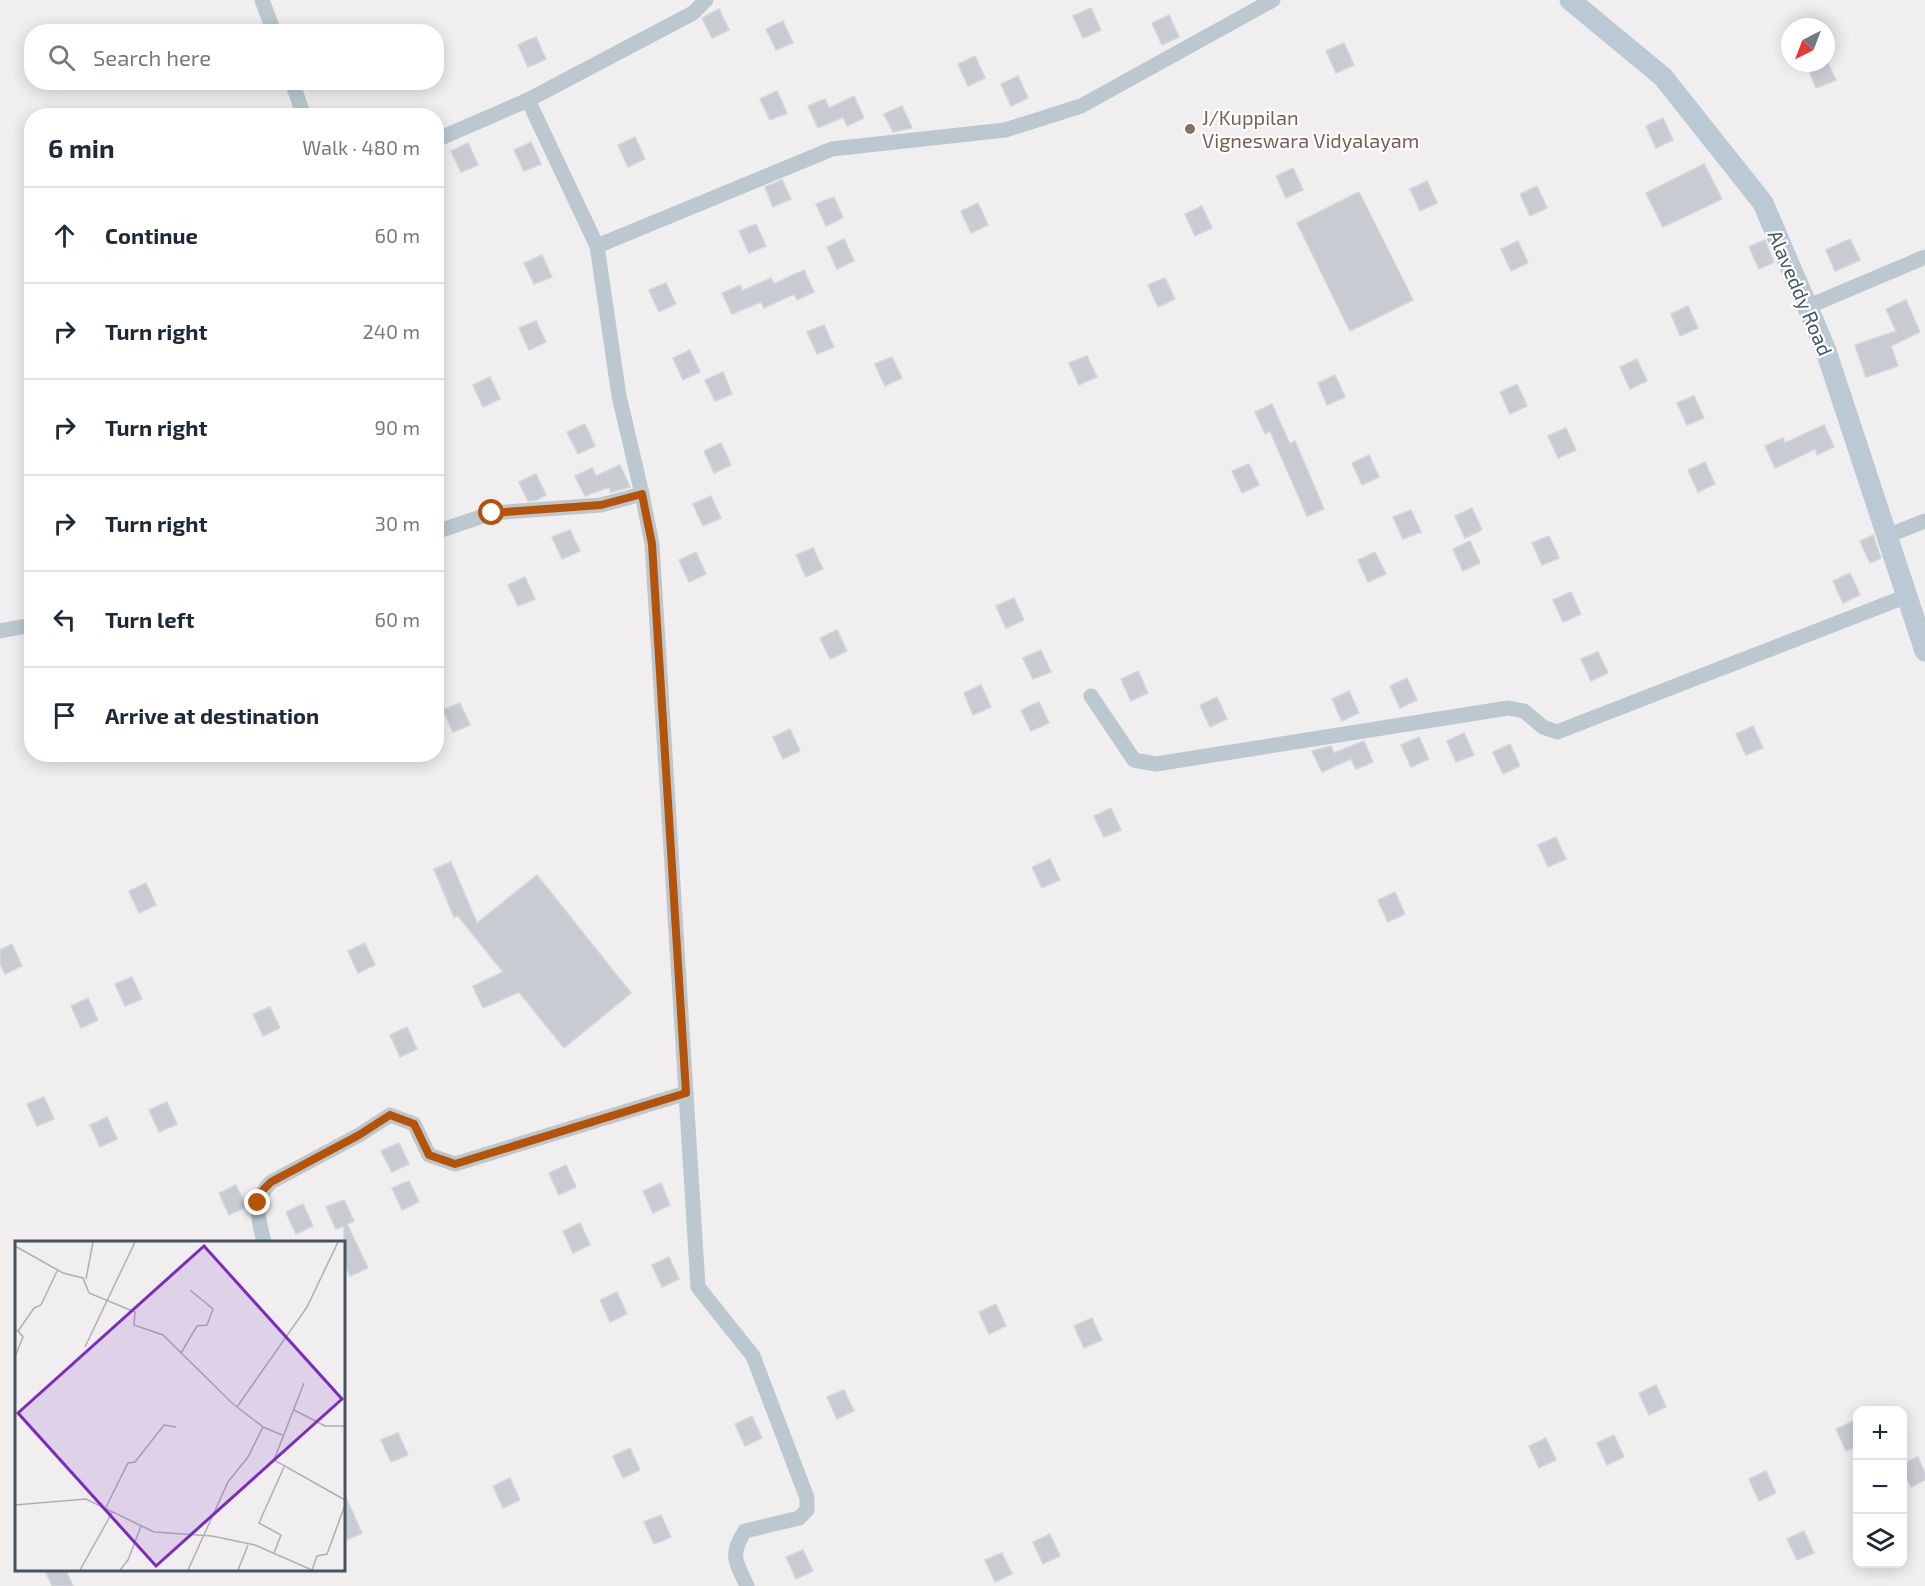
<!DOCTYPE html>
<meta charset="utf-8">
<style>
:root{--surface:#fff;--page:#f6f6f7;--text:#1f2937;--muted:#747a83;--line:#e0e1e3}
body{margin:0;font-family:"Exo 2",sans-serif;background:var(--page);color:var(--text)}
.controls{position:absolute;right:18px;bottom:18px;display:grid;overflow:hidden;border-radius:12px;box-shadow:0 3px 15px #0003}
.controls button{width:54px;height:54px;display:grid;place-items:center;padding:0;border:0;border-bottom:2px solid var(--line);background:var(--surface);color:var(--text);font:30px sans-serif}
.compass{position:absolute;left:1781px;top:18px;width:54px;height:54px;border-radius:50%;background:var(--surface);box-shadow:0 3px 15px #0003;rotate:222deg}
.stop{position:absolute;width:18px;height:18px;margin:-14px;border:4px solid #b45309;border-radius:50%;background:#fff}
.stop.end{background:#b45309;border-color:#fff;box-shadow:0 2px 6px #0008}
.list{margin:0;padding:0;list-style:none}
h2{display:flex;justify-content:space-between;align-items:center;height:78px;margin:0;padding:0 24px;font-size:26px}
h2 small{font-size:20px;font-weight:400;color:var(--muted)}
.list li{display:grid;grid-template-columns:39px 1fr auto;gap:18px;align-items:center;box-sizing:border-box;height:96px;padding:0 24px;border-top:2px solid var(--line)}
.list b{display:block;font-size:22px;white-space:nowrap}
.list em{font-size:20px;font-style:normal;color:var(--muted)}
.icon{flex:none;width:33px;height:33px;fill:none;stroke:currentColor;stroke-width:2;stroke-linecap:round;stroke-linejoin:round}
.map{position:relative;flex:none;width:1925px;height:1586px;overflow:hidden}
.search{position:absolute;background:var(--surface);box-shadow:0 3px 15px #0003;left:24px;top:24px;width:420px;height:66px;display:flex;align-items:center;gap:15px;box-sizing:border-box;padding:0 21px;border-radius:24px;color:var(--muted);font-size:22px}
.panel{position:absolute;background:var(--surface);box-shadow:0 3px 15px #0003;left:24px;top:108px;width:420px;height:654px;border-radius:24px}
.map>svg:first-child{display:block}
.building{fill:#c8ccd2;stroke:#d2d5db;stroke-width:1.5}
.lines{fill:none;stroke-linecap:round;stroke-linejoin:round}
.street{stroke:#bbc8cf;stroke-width:15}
.secondary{stroke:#bac9d4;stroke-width:21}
.route{stroke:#b45309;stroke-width:8}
.education-dot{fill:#8d6e63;stroke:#fff;stroke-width:2}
.labels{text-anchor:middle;stroke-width:4.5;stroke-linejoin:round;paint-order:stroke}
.education-label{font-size:20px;fill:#785e54;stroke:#fff;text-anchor:start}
.street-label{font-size:20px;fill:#45545e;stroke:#fff}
.inset-road{fill:none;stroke:#acb0b5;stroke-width:1.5}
.view{fill:#7b2cbf;fill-opacity:0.15;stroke:#7b2cbf;stroke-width:3}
.inset-edge{fill:none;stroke:#45545e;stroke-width:3}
</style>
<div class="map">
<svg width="1925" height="1586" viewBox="0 0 1925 1586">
<rect width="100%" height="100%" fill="#f1eeef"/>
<g class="building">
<polygon points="1091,8 1101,30 1083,38 1073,16"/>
<polygon points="719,9 729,30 712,38 702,18"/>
<polygon points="1169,15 1179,37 1162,45 1152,23"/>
<polygon points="783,21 793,43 776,50 766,29"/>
<polygon points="536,37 546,59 528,67 518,45"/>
<polygon points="1344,43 1354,65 1336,73 1326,51"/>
<polygon points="975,56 985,78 968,86 958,64"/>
<polygon points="1806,63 1828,63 1836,80 1816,88"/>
<polygon points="1018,76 1028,98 1011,106 1001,84"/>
<polygon points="777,91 787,113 770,120 760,99"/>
<polygon points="854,96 864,118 847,126 843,117 818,128 808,106 825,99 829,108"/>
<polygon points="902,106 912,128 893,132 884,114"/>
<polygon points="1663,118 1673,140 1656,148 1646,126"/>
<polygon points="635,137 645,159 628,167 618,145"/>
<polygon points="531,142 541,164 524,171 514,150"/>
<polygon points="468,143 478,165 461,172 451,151"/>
<polygon points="1704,164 1722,199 1663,227 1646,193"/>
<polygon points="1293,168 1303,190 1286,198 1276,176"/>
<polygon points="782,180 791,199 773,207 765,187"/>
<polygon points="1427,181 1437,203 1420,211 1410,189"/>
<polygon points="1537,186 1547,208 1530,216 1520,194"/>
<polygon points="1359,192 1413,300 1350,331 1297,223"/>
<polygon points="834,197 843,218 826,226 816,204"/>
<polygon points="978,203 988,225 971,233 961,211"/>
<polygon points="1202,206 1212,228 1195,236 1185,214"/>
<polygon points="756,224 766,246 749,253 739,231"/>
<polygon points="844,239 854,261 837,269 827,247"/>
<polygon points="1850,239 1860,260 1835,271 1826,250"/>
<polygon points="1765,240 1774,262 1759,269 1749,247"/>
<polygon points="1518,241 1528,263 1511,271 1501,249"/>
<polygon points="542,255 552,277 534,284 524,263"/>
<polygon points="804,270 814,292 797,300 794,294 764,308 761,302 732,314 722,293 740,285 742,291 771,278 774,284"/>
<polygon points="1165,278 1175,299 1158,307 1148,285"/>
<polygon points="666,283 676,304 659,312 649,290"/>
<polygon points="1906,300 1920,332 1891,346 1898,366 1866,377 1855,345 1896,331 1886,309"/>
<polygon points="1688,306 1698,328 1680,336 1671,314"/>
<polygon points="536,321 546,342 529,350 519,328"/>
<polygon points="824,325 834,347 817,354 807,332"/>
<polygon points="690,350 700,372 683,380 673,358"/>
<polygon points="1087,356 1097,377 1079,385 1069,363"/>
<polygon points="892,357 902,378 885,386 875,364"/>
<polygon points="1637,359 1647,381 1630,389 1620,367"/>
<polygon points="723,372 732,394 715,401 705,380"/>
<polygon points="1335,375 1345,397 1327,405 1318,383"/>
<polygon points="490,377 500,399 483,407 473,385"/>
<polygon points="1517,384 1527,406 1510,414 1500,392"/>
<polygon points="1694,396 1704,418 1687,425 1677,403"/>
<polygon points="1272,404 1290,444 1295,441 1324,509 1307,516 1270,431 1265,434 1255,412"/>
<polygon points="585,424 595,446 578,454 567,432"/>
<polygon points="1824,425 1834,447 1817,455 1815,449 1775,468 1765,446 1783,438 1785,443"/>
<polygon points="1566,428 1576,450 1558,458 1548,436"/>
<polygon points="721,443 731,465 714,473 704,451"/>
<polygon points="1369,455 1379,477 1362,485 1352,463"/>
<polygon points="1705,462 1715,484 1698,492 1688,470"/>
<polygon points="1249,464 1259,485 1242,493 1232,471"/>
<polygon points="620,465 630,487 611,492 609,487 585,496 575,476 592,468 596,476"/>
<polygon points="536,474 546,495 537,500 528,501 519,482"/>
<polygon points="711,496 721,518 703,526 693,504"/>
<polygon points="1472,508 1482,530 1465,538 1455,516"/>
<polygon points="1411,510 1421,532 1403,539 1393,517"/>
<polygon points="570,530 580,551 562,559 552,537"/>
<polygon points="1873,535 1881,558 1870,563 1860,541"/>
<polygon points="1549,536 1559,558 1542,565 1532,543"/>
<polygon points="1470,541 1480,563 1463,571 1453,549"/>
<polygon points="813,548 823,569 806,577 796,555"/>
<polygon points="696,552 706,574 689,582 679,560"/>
<polygon points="1375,552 1386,574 1368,582 1358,560"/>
<polygon points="1850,573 1860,595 1843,603 1833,581"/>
<polygon points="525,577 535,599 518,606 508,585"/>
<polygon points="1571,592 1581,614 1563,622 1553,600"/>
<polygon points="1014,598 1024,620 1006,628 996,606"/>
<polygon points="837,630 847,651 830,659 820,638"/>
<polygon points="1041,650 1051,672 1033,679 1023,658"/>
<polygon points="1598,652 1608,673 1591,681 1581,659"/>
<polygon points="1138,671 1148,693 1131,701 1121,679"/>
<polygon points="1407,678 1417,700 1400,708 1390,686"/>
<polygon points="981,685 991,707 973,715 964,693"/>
<polygon points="1349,691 1359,713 1342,721 1332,699"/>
<polygon points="1217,697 1227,719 1210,727 1200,705"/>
<polygon points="1039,702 1049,723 1031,731 1021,710"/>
<polygon points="460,703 470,725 453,732 443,710"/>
<polygon points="1753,726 1763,748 1746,755 1736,734"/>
<polygon points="790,729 800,751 783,759 773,737"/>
<polygon points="1464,733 1474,755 1456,762 1447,741"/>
<polygon points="1419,737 1429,759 1411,767 1401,745"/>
<polygon points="1364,741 1373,762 1356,769 1351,759 1322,772 1312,751 1331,746 1334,753"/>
<polygon points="1510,744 1520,766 1503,774 1493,752"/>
<polygon points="1111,808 1121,830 1104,837 1094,816"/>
<polygon points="1556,837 1566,859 1548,867 1538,845"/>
<polygon points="1050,859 1060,880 1042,888 1032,867"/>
<polygon points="451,862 477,923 537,875 631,993 564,1048 519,992 483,1008 473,986 503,972 458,916 454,917 434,869"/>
<polygon points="146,883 156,905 139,913 129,891"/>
<polygon points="1395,892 1405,914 1388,922 1378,900"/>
<polygon points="365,943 375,965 358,973 348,951"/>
<polygon points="12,944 22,966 5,974 0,963 0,950"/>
<polygon points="132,977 142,999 125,1006 115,984"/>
<polygon points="88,998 98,1020 81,1028 71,1006"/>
<polygon points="270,1007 280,1028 263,1036 253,1014"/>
<polygon points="407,1027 417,1049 400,1057 390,1035"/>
<polygon points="44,1097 54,1119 37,1126 27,1104"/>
<polygon points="167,1102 177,1124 159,1132 149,1110"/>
<polygon points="107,1117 117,1139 100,1147 90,1125"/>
<polygon points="399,1143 409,1164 392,1172 381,1151"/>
<polygon points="566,1165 576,1187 559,1195 549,1173"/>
<polygon points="409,1181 419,1202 402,1210 392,1188"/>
<polygon points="661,1183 670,1205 653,1213 643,1191"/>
<polygon points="236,1185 246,1207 229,1215 219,1193"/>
<polygon points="344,1200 354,1221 347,1224 368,1268 350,1276 344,1261 344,1226 336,1229 326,1207"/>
<polygon points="303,1204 313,1226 296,1234 286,1212"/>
<polygon points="580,1223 590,1245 573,1253 563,1231"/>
<polygon points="669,1257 679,1279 662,1287 652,1265"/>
<polygon points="617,1292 627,1314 610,1322 600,1300"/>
<polygon points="996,1304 1006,1326 989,1334 979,1312"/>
<polygon points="1092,1318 1102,1340 1084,1348 1074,1326"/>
<polygon points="1656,1385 1666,1407 1649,1415 1639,1393"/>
<polygon points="844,1390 854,1411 837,1419 827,1397"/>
<polygon points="752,1416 762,1438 745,1446 735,1424"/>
<polygon points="1853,1421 1857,1431 1857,1446 1846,1451 1836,1429"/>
<polygon points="398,1433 408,1455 391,1462 381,1440"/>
<polygon points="1614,1435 1624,1457 1607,1465 1597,1443"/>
<polygon points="1546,1438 1556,1460 1539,1468 1529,1446"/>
<polygon points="630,1448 640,1470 623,1478 613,1456"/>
<polygon points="1918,1457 1925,1473 1925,1480 1911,1487 1902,1469 1902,1464"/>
<polygon points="1766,1471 1776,1493 1759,1501 1749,1479"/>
<polygon points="510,1478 520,1500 503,1508 493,1486"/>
<polygon points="344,1493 362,1533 344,1541"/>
<polygon points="661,1515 671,1537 654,1544 644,1522"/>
<polygon points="1804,1531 1814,1553 1797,1560 1787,1539"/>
<polygon points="1050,1534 1060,1556 1043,1564 1033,1542"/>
<polygon points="803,1550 813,1571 796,1579 786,1557"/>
<polygon points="1002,1553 1012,1574 995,1582 985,1560"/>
<polygon points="54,1569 65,1569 73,1586 52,1586 46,1573"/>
</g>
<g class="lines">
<g class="street">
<polyline points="262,0 274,32"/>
<polyline points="292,82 304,116"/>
<polyline points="528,100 597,246"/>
<polyline points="436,140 528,100 693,13 706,0"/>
<polyline points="1807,307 1925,257"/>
<polyline points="436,532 492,513 601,505 642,494"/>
<polyline points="1887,536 1925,521"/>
<polyline points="0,631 32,625"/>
<polyline points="1091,696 1134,760 1156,764 1508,708 1524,711 1543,727 1557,732 1907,596"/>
<path d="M264,1242c-6,-24 -12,-41 7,-60l88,-47 31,-20 24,9 15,31 26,9 231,-71"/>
<path d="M747,1586c-11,-24 -18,-31 -2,-55l54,-13 8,-8v-12l-54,-142 -55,-69 -46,-743 -10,-50 -23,-98 -22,-150 235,-97 173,-19 76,-24 192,-106"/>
</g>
<polyline class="secondary" points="1570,0 1663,77 1763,203 1825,348 1925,651"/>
</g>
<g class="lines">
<polyline class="route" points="258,1203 262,1191 271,1182 359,1135 390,1115 414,1124 429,1155 455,1164 686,1093 652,544 642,494 601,505 492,513"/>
</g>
<circle class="education-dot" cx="1190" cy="129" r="6"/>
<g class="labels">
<g class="education-label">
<text x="1202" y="125">J/Kuppilan<tspan x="1202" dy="23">Vigneswara Vidyalayam</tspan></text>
</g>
<g class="street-label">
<text transform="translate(1800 293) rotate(67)" y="7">Alaveddy Road</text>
</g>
</g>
<g transform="translate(15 1241)">
<rect width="330" height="330" fill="#f1eeef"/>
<path class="inset-road" d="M0,5l48,27 20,5 6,15 46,19 -1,13 29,10 69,68 31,24 -15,30 -20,25 -40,88M71,38l7,-37M0,89l3,1 16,-23 7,-3 17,-36M70,106l50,-105M166,112l16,-27 10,-1 6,-16 -23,-19M0,116l8,-20 -5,-6M289,142l-30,77 71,40M222,166l70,-100 31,-65M279,169l31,16h20M248,186l19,8M0,264l71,-6 68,33 58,4 43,9 57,25M91,266l22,-44 7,-1 29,-37 12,2M259,312l7,-18 -22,-12 25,-56M65,329l33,-59M105,329l8,-10 13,-34M223,329l10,-25M297,329l5,-14 10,-2 18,-49"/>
<path class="view" d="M189,5l138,153 -186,167 -138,-153z"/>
<rect width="330" height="330" class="inset-edge"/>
</g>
</svg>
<div class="controls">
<button>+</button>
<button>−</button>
<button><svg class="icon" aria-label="layers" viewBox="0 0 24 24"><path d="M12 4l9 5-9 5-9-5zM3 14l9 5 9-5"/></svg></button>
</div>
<svg class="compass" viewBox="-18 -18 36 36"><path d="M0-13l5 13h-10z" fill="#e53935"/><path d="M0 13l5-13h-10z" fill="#747a83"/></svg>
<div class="stop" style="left:492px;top:513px"></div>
<div class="stop end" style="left:258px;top:1203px"></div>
<div class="search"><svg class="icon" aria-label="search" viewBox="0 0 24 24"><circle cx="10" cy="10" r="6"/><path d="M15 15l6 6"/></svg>Search here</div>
<section class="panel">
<h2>6 min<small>Walk · 480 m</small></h2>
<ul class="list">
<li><svg class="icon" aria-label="ahead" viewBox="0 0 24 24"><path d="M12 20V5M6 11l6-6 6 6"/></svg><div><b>Continue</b></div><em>60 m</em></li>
<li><svg class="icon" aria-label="right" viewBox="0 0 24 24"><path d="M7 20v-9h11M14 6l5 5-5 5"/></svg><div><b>Turn right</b></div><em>240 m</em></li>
<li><svg class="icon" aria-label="right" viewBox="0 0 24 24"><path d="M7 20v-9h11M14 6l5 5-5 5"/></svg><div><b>Turn right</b></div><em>90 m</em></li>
<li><svg class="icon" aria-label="right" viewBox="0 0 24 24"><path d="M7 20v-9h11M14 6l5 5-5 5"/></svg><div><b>Turn right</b></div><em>30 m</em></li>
<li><svg class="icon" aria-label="left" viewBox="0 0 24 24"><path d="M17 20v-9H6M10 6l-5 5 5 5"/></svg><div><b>Turn left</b></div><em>60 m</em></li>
<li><svg class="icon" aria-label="arrive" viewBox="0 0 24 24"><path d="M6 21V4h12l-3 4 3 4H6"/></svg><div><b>Arrive at destination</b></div></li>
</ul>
</section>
</div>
